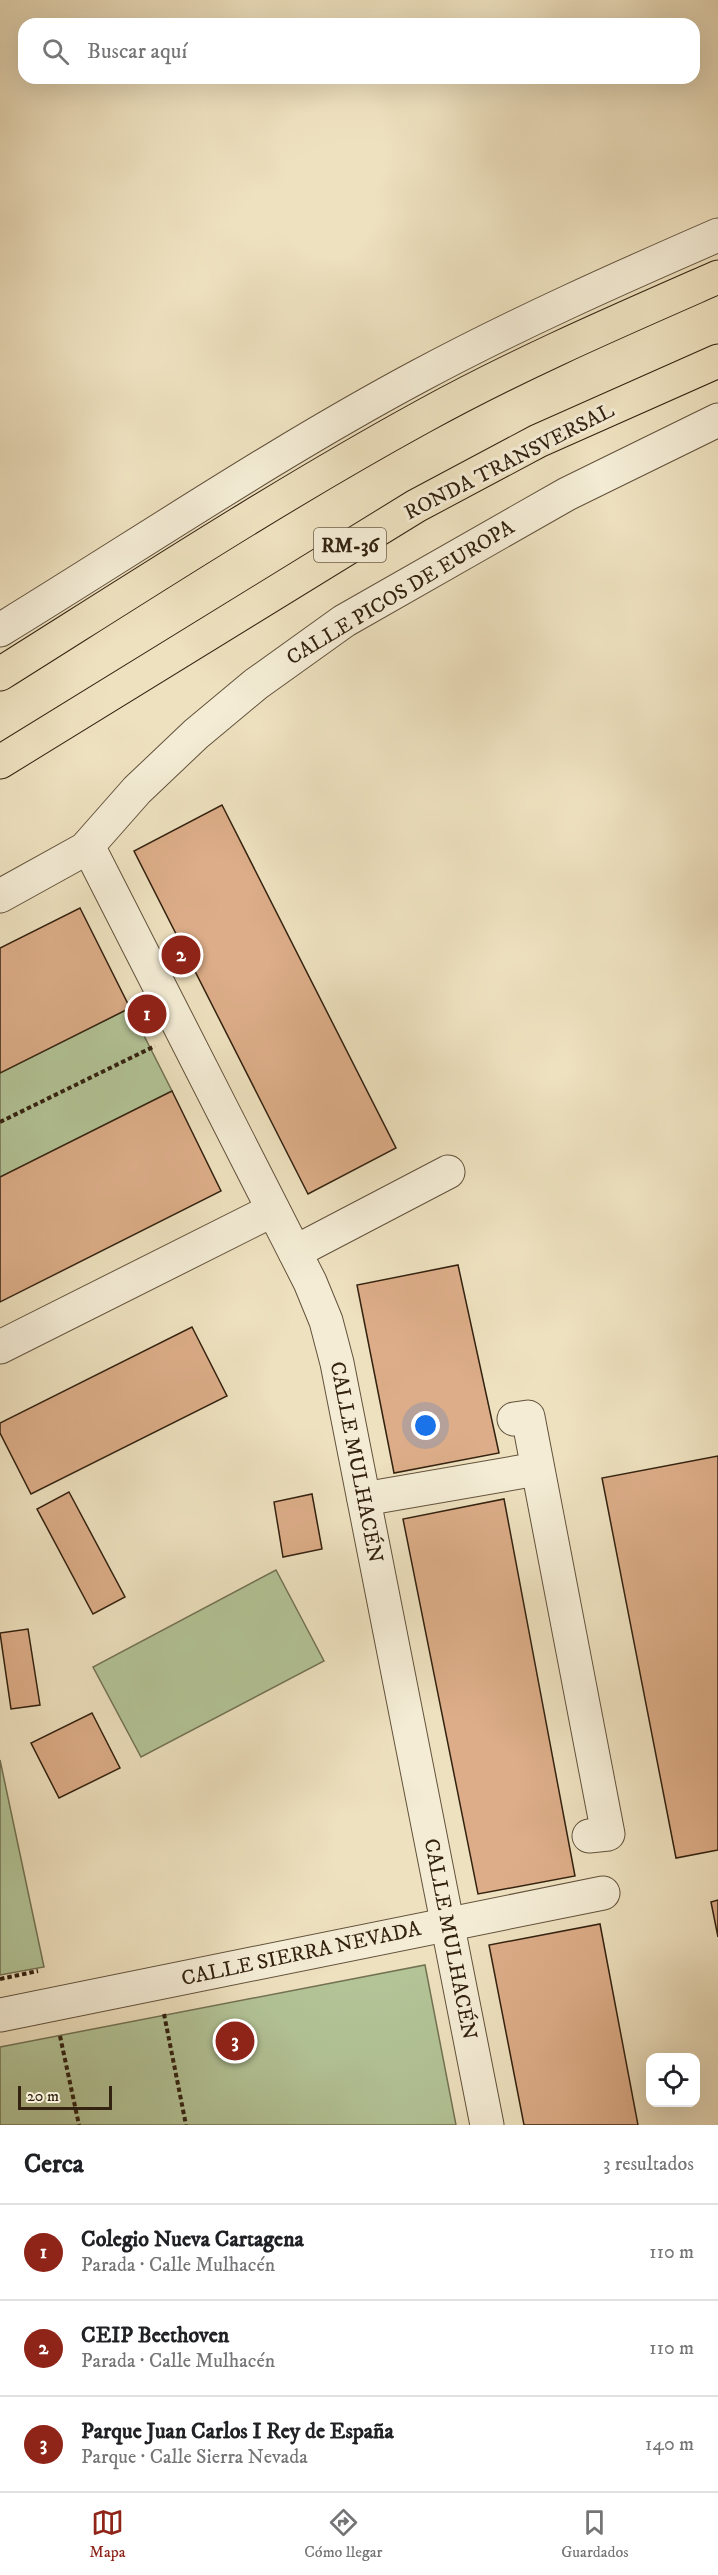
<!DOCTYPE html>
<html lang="es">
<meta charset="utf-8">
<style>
:root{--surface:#fff;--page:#f6f6f6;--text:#202124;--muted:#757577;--line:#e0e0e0;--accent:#8f2418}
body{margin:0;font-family:"IM FELL DW Pica",serif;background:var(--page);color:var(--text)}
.controls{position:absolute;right:18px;bottom:18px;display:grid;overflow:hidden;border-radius:12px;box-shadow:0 6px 24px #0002}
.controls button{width:54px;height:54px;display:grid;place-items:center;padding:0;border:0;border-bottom:2px solid var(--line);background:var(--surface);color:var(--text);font:30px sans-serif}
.scale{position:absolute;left:18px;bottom:15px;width:94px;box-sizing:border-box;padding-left:6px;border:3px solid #332210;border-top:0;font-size:16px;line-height:21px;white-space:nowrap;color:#332210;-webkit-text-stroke:4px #f4ecd5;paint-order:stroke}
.you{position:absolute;left:426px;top:1426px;width:21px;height:21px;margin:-15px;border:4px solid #fff;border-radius:50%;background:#1a73e8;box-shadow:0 0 0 9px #1a73e833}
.badge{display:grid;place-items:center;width:39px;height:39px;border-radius:50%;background:var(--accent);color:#fff;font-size:20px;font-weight:700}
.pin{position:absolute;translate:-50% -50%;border:3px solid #fff;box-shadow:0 2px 6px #0006}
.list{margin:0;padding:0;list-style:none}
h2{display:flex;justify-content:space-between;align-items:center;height:78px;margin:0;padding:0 24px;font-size:26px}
h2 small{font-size:20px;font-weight:400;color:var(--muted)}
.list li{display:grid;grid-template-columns:39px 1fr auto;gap:18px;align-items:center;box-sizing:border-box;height:96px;padding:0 24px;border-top:2px solid var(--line)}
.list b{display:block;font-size:22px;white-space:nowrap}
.list p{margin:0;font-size:20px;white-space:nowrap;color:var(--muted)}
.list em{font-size:20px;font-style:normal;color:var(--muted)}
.icon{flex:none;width:33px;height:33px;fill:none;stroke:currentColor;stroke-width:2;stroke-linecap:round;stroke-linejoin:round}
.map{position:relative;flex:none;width:718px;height:2125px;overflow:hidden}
.search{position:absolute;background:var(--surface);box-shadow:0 6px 24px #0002;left:18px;right:18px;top:18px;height:66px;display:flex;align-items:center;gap:15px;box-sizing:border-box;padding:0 21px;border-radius:18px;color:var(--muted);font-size:22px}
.sheet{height:366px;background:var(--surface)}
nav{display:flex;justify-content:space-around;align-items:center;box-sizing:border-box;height:84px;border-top:2px solid var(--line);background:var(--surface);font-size:16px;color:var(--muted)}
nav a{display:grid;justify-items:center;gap:3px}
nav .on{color:var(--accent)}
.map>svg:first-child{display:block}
.green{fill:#b3c497;stroke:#737354;stroke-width:1.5}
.building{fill:#dcad88;stroke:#332210;stroke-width:1.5}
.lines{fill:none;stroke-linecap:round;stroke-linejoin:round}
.minor-casing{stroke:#62523c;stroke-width:35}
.highway-casing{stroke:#332210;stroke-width:35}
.path{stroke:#332210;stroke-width:4;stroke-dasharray:4.5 3;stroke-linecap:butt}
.minor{stroke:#f4ecd5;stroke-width:33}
.highway{stroke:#eee1bf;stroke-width:33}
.labels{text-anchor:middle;stroke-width:6;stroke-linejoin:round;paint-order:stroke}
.shield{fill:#f4ecd5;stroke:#6d5f4b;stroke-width:1.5}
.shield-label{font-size:20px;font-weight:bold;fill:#332210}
.street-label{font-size:21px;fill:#332210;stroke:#f4ecd5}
</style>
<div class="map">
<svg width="718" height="2125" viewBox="0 0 718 2125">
<rect width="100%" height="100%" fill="#eee1bf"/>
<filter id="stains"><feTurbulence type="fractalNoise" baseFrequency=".00333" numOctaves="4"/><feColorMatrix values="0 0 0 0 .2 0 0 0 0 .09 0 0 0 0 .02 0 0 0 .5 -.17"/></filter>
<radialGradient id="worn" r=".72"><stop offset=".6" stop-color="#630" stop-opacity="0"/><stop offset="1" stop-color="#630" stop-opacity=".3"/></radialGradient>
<g class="green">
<polygon points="130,1008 172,1091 0,1177 0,1073"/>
<polygon points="276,1570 324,1661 141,1757 93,1667"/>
<polygon points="0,1760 44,1967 0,1975"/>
<polygon points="425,1965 456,2125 0,2125 0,2047"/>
</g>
<g class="building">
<polygon points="222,805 396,1148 308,1194 134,851"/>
<polygon points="80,908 130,1008 0,1073 0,948"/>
<polygon points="172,1091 221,1191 0,1302 0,1177"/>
<polygon points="458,1265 499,1453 394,1473 357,1285"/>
<polygon points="192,1327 227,1396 31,1494 0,1433 0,1423"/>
<polygon points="718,1456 718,1850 676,1858 602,1478"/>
<polygon points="69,1492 125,1597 93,1614 37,1509"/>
<polygon points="312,1494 322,1549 283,1557 274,1502"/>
<polygon points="504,1499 575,1876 478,1894 403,1519"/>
<polygon points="28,1629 40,1705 11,1709 0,1633"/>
<polygon points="92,1713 120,1768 59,1798 31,1743"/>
<polygon points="718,1900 718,1937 711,1902"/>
<polygon points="600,1924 638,2125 524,2125 489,1945"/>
</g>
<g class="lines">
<defs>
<g id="minor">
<path d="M0,630c139,-85 275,-177 419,-254 97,-52 198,-97 299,-141"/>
<polyline points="88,846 310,1282 326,1321 337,1363 487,2125"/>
<polyline points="0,896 85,849 137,790 196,734 256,684 344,621 567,494 718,420"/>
<polyline points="295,1252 448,1172"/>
<polyline points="0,1347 273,1210"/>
<polyline points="514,1419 528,1417 608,1834 589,1836"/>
<polyline points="364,1499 537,1469"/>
<polyline points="0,2015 603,1893"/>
</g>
<g id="highway">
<path d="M0,674c140,-88 278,-178 422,-257 96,-53 196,-96 296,-140"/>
<polyline points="0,762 416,506 538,441 718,361"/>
</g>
</defs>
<use href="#minor" class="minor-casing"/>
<use href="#highway" class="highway-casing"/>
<g class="path">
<polyline points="0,1122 155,1046"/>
<polyline points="0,1979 38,1971"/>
<polyline points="164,2014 186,2125"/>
<polyline points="60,2036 79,2125"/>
</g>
<use href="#minor" class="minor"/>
<use href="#highway" class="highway"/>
</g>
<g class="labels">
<rect class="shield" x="314" y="528" width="72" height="34" rx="4.5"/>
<g class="shield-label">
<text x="350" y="552">RM-36</text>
</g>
<g class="street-label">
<text transform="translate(509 461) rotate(-27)" y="7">RONDA TRANSVERSAL</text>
<text transform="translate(400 592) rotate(-31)" y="7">CALLE PICOS DE EUROPA</text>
<text transform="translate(357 1462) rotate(79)" y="7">CALLE MULHACÉN</text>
<text transform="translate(451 1939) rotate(79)" y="7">CALLE MULHACÉN</text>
<text transform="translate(301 1953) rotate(-12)" y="7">CALLE SIERRA NEVADA</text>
</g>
</g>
<rect width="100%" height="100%" filter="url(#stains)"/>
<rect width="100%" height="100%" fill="url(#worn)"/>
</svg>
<div class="controls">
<button><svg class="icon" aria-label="locate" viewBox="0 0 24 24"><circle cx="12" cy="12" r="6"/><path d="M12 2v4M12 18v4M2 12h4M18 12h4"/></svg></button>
</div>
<div class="scale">20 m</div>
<div class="you"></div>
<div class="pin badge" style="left:147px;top:1014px">1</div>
<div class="pin badge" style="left:181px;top:955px">2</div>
<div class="pin badge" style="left:235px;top:2041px">3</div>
<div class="search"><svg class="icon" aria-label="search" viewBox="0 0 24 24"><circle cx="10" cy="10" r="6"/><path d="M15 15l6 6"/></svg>Buscar aquí</div>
</div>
<section class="sheet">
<h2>Cerca<small>3 resultados</small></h2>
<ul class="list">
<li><span class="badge">1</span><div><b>Colegio Nueva Cartagena</b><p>Parada · Calle Mulhacén</p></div><em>110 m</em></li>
<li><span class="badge">2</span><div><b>CEIP Beethoven</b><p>Parada · Calle Mulhacén</p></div><em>110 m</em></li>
<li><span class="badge">3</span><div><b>Parque Juan Carlos I Rey de España</b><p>Parque · Calle Sierra Nevada</p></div><em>140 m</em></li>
</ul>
</section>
<nav>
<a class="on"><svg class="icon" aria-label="map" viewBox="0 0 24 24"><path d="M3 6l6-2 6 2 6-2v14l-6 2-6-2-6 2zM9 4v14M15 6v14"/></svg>Mapa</a>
<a><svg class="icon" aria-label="directions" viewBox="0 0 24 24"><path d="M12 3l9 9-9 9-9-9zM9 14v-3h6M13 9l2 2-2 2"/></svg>Cómo llegar</a>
<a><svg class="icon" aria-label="saved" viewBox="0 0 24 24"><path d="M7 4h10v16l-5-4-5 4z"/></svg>Guardados</a>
</nav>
